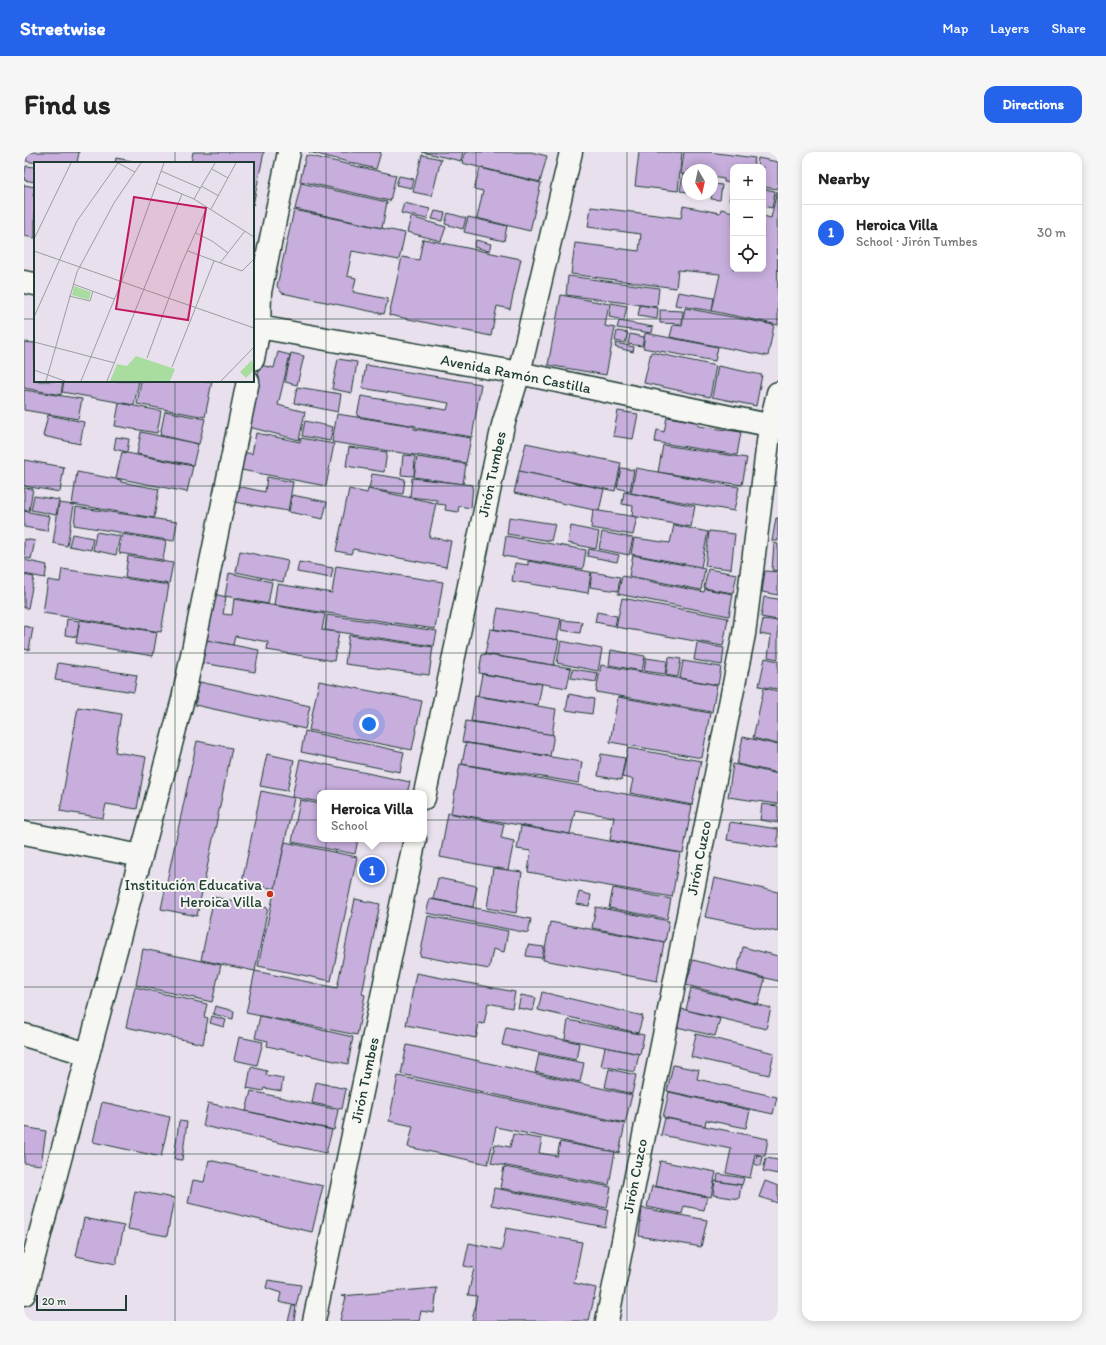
<!DOCTYPE html>
<meta charset="utf-8">
<style>
:root{--surface:#fff;--page:#f6f6f6;--text:#222;--muted:#767676;--line:#e0e0e0;--accent:#2563eb}
body{margin:0;font-family:Itim,sans-serif;background:var(--page);color:var(--text)}
.controls{position:absolute;right:12px;top:12px;display:grid;overflow:hidden;border-radius:8px;box-shadow:0 2px 10px #0003}
.controls button{width:36px;height:36px;display:grid;place-items:center;padding:0;border:0;border-bottom:1px solid var(--line);background:var(--surface);color:var(--text);font:20px sans-serif}
.compass{position:absolute;left:658px;top:12px;width:36px;height:36px;border-radius:50%;background:var(--surface);box-shadow:0 2px 10px #0003;rotate:171deg}
.scale{position:absolute;left:12px;bottom:10px;width:91px;box-sizing:border-box;padding-left:4px;border:2px solid #1f3d34;border-top:0;font-size:11px;line-height:14px;white-space:nowrap;color:#1f3d34;-webkit-text-stroke:3px #f6f6f2;paint-order:stroke}
.you{position:absolute;left:345px;top:572px;width:14px;height:14px;margin:-10px;border:3px solid #fff;border-radius:50%;background:#1a73e8;box-shadow:0 0 0 6px #1a73e833}
.badge{display:grid;place-items:center;width:26px;height:26px;border-radius:50%;background:var(--accent);color:#fff;font-size:13px;font-weight:700}
.pin{position:absolute;translate:-50% -50%;border:2px solid #fff;box-shadow:0 1px 4px #0006}
.popup{position:absolute;left:293px;top:638px;width:110px;height:52px;box-sizing:border-box;display:grid;place-content:center;border-radius:8px;background:var(--surface);filter:drop-shadow(0 1px 3px #0005);font-size:13px;white-space:nowrap;color:var(--muted)}
.popup b{font-size:15px;color:var(--text)}
.popup::after{content:'';position:absolute;left:50%;top:100%;margin-left:-8px;border:8px solid transparent;border-top-color:var(--surface)}
.list{margin:0;padding:0;list-style:none}
h2{display:flex;justify-content:space-between;align-items:center;height:52px;margin:0;padding:0 16px;font-size:17px}
h2 small{font-size:13px;font-weight:400;color:var(--muted)}
.list li{display:grid;grid-template-columns:26px 1fr auto;gap:12px;align-items:center;box-sizing:border-box;height:56px;padding:0 16px;border-top:1px solid var(--line)}
.list b{display:block;font-size:15px;white-space:nowrap}
.list p{margin:0;font-size:13px;white-space:nowrap;color:var(--muted)}
.list em{font-size:13px;font-style:normal;color:var(--muted)}
.icon{flex:none;width:22px;height:22px;fill:none;stroke:currentColor;stroke-width:2;stroke-linecap:round;stroke-linejoin:round}
.map{position:relative;flex:none;width:754px;height:1169px;overflow:hidden;border-radius:12px}
header{display:flex;align-items:center;gap:24px;box-sizing:border-box;height:56px;padding:0 20px;background:var(--accent);color:#fff}
header strong{font-size:19px}
nav{display:flex;gap:22px;margin-inline-start:auto;font-size:14px}
.intro{display:flex;align-items:center;justify-content:space-between;box-sizing:border-box;height:96px;padding:0 24px}
h1{margin:0;font-size:28px}
.button{padding:10px 18px;border-radius:12px;background:var(--accent);color:#fff;font-size:14px;font-weight:700}
main{display:flex;gap:24px;padding:0 24px}
aside{flex:1;background:var(--surface);border-radius:12px;box-shadow:0 2px 10px #0003}
.map>svg:first-child{display:block}
.building{fill:#c7aedd;stroke:#1f3d34}
.lines{fill:none;stroke-linecap:round;stroke-linejoin:round}
.minor-casing{stroke:#1f3d34;stroke-width:25}
.tertiary-casing{stroke:#1f3d34;stroke-width:25}
.minor{stroke:#f6f6f2;stroke-width:22}
.tertiary{stroke:#f6f6f2;stroke-width:22}
.grid{fill:none;stroke:#1f3d34;stroke-width:1;stroke-opacity:0.55}
.poi-dot{fill:#c8321e;stroke:#f6f6f2;stroke-width:1.5}
.labels{text-anchor:middle;stroke-width:4;stroke-linejoin:round;paint-order:stroke}
.street-label{font-size:15px;fill:#1f3d34;stroke:#f6f6f2}
.poi-label{font-size:15px;fill:#1f3d34;stroke:#f6f6f2;text-anchor:end}
.inset-road{fill:none;stroke:#989fa2;stroke-width:1}
.view{fill:#c2185b;fill-opacity:0.15;stroke:#c2185b;stroke-width:2}
.inset-edge{fill:none;stroke:#1f3d34;stroke-width:2}
</style>
<header>
<strong>Streetwise</strong>
<nav><a>Map</a><a>Layers</a><a>Share</a></nav>
</header>
<div class="intro"><h1>Find us</h1><a class="button">Directions</a></div>
<main>
<div class="map">
<svg width="754" height="1169" viewBox="0 0 754 1169">
<rect width="100%" height="100%" fill="#e8e0ec"/>
<filter id="ink" filterUnits="userSpaceOnUse"><feTurbulence type="fractalNoise" baseFrequency=".025" numOctaves="2"/><feDisplacementMap in="SourceGraphic" scale="8" xChannelSelector="R" yChannelSelector="G"/><feConvolveMatrix kernelMatrix="1 2 1 2 8 2 1 2 1" color-interpolation-filters="sRGB"/></filter>
<g filter="url(#ink)">
<g class="building">
<polygon points="4,0 55,0 53,11 13,11 2,9"/>
<polygon points="169,0 240,0 229,53 229,11 167,11"/>
<polygon points="285,0 357,0 352,17"/>
<polygon points="398,0 439,0 437,9"/>
<polygon points="441,0 507,0 523,4 516,30 438,11"/>
<polygon points="615,0 658,0 654,39 611,34"/>
<polygon points="660,0 685,0 731,6 729,15 709,15 709,31 700,30 700,27 688,25 688,18 664,18 664,23 657,22"/>
<polygon points="282,3 372,23 366,49 276,29"/>
<polygon points="398,3 417,7 408,44 389,40"/>
<polygon points="92,6 108,9 107,11 91,11"/>
<polygon points="734,6 754,10 754,37 739,35 739,15 733,15"/>
<polygon points="2,14 11,15 11,30 0,28"/>
<polygon points="456,16 517,31 506,79 453,66 459,39 450,37"/>
<polygon points="659,22 664,23 664,40 656,39"/>
<polygon points="375,24 390,27 388,36 372,33"/>
<polygon points="277,31 363,50 358,76 271,57"/>
<polygon points="690,32 698,33 696,48 687,47"/>
<polygon points="708,32 709,32 709,49 705,48"/>
<polygon points="0,33 11,35 9,44 11,44 11,86 0,84"/>
<polygon points="739,37 751,39 748,56 739,54"/>
<polygon points="753,39 754,173 688,159 696,122 654,118 652,136 547,122 551,91 615,99 617,82 564,75 567,55 657,66 659,54 696,61 697,57 709,60 709,117 739,117 739,64 747,66"/>
<polygon points="380,51 406,57 403,67 377,61"/>
<polygon points="270,58 381,81 375,108 328,99 323,124 332,126 329,140 364,147 360,162 258,141 253,134"/>
<polygon points="411,59 421,61 419,69 408,67"/>
<polygon points="424,61 442,66 439,77 421,72"/>
<polygon points="387,65 422,75 417,89 383,80"/>
<polygon points="444,65 483,74 480,89 440,80"/>
<polygon points="399,87 497,107 486,157 473,154 467,184 365,163 378,105 395,108"/>
<polygon points="452,88 467,92 465,99 450,95"/>
<polygon points="544,124 635,136 633,155 542,143"/>
<polygon points="654,140 690,146 688,159 651,153"/>
<polygon points="537,143 585,152 581,174 591,176 582,223 524,213"/>
<polygon points="587,151 603,154 600,168 585,165"/>
<polygon points="616,153 634,156 633,167 614,164"/>
<polygon points="661,156 750,173 744,204 646,185 649,173 658,174"/>
<polygon points="636,158 659,159 658,172 636,171"/>
<polygon points="595,169 629,175 628,181 593,176"/>
<polygon points="593,179 604,181 601,191 591,189"/>
<polygon points="621,181 694,195 691,209 619,196"/>
<polygon points="606,182 620,185 618,194 604,192"/>
<polygon points="0,190 11,191 11,229 39,229 37,243 0,236"/>
<polygon points="592,191 610,195 609,200 591,195"/>
<polygon points="254,200 266,203 254,253 281,260 275,288 221,274 236,213 250,216"/>
<polygon points="627,200 692,214 686,245 620,231"/>
<polygon points="267,201 280,204 273,233 261,230"/>
<polygon points="314,207 333,210 328,241 308,237"/>
<polygon points="342,213 457,232 448,285 392,276 392,274 333,264 337,244 423,258 425,251 338,236"/>
<polygon points="694,214 738,223 732,254 688,245"/>
<polygon points="40,229 115,229 110,253 38,240"/>
<polygon points="117,229 188,229 181,265 113,252"/>
<polygon points="273,235 317,242 314,260 270,251"/>
<polygon points="0,238 58,247 54,267 0,258"/>
<polygon points="95,251 137,259 133,281 91,274"/>
<polygon points="141,259 181,267 175,292 136,283"/>
<polygon points="594,259 614,262 609,287 589,284"/>
<polygon points="313,262 390,274 390,277 447,286 442,311 308,290"/>
<polygon points="24,263 60,270 56,292 19,284"/>
<polygon points="643,265 674,270 674,274 717,280 713,303 631,290 633,278 640,280"/>
<polygon points="281,269 309,275 306,289 278,284"/>
<polygon points="117,280 174,292 169,313 113,302"/>
<polygon points="232,281 276,290 277,286 310,292 302,334 212,317 215,299 228,302"/>
<polygon points="92,285 105,287 103,300 90,297"/>
<polygon points="502,291 597,311 591,339 495,319"/>
<polygon points="639,293 723,306 718,333 634,320"/>
<polygon points="325,295 363,300 360,320 322,314"/>
<polygon points="98,300 169,314 163,340 92,326"/>
<polygon points="379,303 391,304 390,324 377,323"/>
<polygon points="393,305 442,312 439,332 390,325"/>
<polygon points="0,308 40,315 36,340 0,334"/>
<polygon points="597,316 610,318 606,339 593,336"/>
<polygon points="612,316 715,335 710,359 607,341"/>
<polygon points="495,319 580,337 575,359 490,341"/>
<polygon points="53,320 97,328 97,330 135,337 130,366 48,352"/>
<polygon points="348,322 381,327 379,342 345,337"/>
<polygon points="243,325 269,330 264,359 210,350 213,334 241,340"/>
<polygon points="388,326 449,333 447,356 435,354 434,360 421,358 422,353 413,352 413,348 386,345"/>
<polygon points="0,336 9,337 5,359 0,358"/>
<polygon points="325,337 343,341 344,337 412,351 405,385 427,389 422,415 329,397 327,402 312,399"/>
<polygon points="600,340 671,354 667,375 608,364 609,354 598,352"/>
<polygon points="268,343 303,350 299,367 265,360"/>
<polygon points="10,344 35,348 32,363 7,358"/>
<polygon points="35,351 50,353 43,394 29,391"/>
<polygon points="52,355 153,370 150,389 50,373"/>
<polygon points="569,358 613,365 609,383 567,376"/>
<polygon points="0,359 26,364 23,379 0,375"/>
<polygon points="485,365 531,372 527,389 483,382"/>
<polygon points="752,366 754,366 754,389 748,389"/>
<polygon points="650,373 684,380 677,415 607,402 610,386 646,391"/>
<polygon points="547,374 575,380 572,397 544,391"/>
<polygon points="685,379 711,382 707,417 681,414"/>
<polygon points="72,380 96,384 92,403 69,398"/>
<polygon points="578,380 609,386 605,403 575,397"/>
<polygon points="48,382 69,386 67,398 45,394"/>
<polygon points="98,382 142,389 139,408 95,401"/>
<polygon points="482,384 562,398 559,417 479,404"/>
<polygon points="0,387 11,389 7,407 0,406"/>
<polygon points="750,391 754,392 754,419 748,418"/>
<polygon points="565,397 595,403 593,410 563,404"/>
<polygon points="216,399 264,409 259,430 212,420"/>
<polygon points="609,403 681,417 677,438 605,424"/>
<polygon points="104,404 149,411 145,432 101,425"/>
<polygon points="0,408 23,413 21,426 0,422"/>
<polygon points="504,409 567,420 564,441 488,429 491,411 504,413"/>
<polygon points="275,410 309,416 307,426 273,420"/>
<polygon points="312,414 419,430 411,477 250,453 253,432 308,441"/>
<polygon points="38,417 145,433 137,480 19,461 24,428 36,430"/>
<polygon points="684,417 713,422 709,441 680,436"/>
<polygon points="741,419 754,420 754,443 738,440"/>
<polygon points="568,420 596,425 594,439 566,435"/>
<polygon points="205,421 248,430 244,452 201,444"/>
<polygon points="0,423 10,425 4,456 0,456"/>
<polygon points="598,424 680,440 681,437 709,442 705,464 594,442"/>
<polygon points="190,442 202,445 199,462 208,463 210,447 301,462 298,478 315,480 310,509 243,498 244,490 211,484 209,493 182,488"/>
<polygon points="740,445 754,447 754,468 737,465"/>
<polygon points="598,446 704,466 699,494 592,475"/>
<polygon points="474,456 537,467 533,488 470,477"/>
<polygon points="573,460 593,464 591,474 571,470"/>
<polygon points="303,463 413,479 410,494 301,478"/>
<polygon points="43,467 55,469 53,485 41,483"/>
<polygon points="739,467 754,469 754,507 744,505 747,484 736,482"/>
<polygon points="56,468 133,480 129,504 52,491"/>
<polygon points="538,468 558,470 556,481 537,478"/>
<polygon points="0,474 9,476 5,498 0,497"/>
<polygon points="466,477 535,488 530,513 461,502"/>
<polygon points="325,483 409,495 405,523 321,512"/>
<polygon points="182,488 235,498 231,520 178,511"/>
<polygon points="537,489 578,497 574,519 533,511"/>
<polygon points="673,491 700,496 698,513 670,508"/>
<polygon points="587,498 621,504 618,519 585,513"/>
<polygon points="458,502 547,516 543,536 455,521"/>
<polygon points="645,505 657,507 654,525 642,523"/>
<polygon points="622,506 643,509 641,522 620,519"/>
<polygon points="741,506 754,509 754,537 735,534"/>
<polygon points="659,509 697,515 694,533 656,526"/>
<polygon points="34,511 113,523 110,540 31,528"/>
<polygon points="577,513 693,533 688,560 572,540"/>
<polygon points="549,517 574,521 572,530 547,526"/>
<polygon points="458,522 518,532 514,553 454,544"/>
<polygon points="295,529 398,549 388,598 285,578"/>
<polygon points="176,530 286,554 281,577 171,553"/>
<polygon points="740,536 754,539 754,592 729,586"/>
<polygon points="545,542 570,547 568,562 542,558"/>
<polygon points="451,544 532,557 528,583 447,569"/>
<polygon points="594,545 686,561 678,606 586,590"/>
<polygon points="54,555 97,562 91,600 122,605 113,657 82,652 79,666 36,659"/>
<polygon points="442,569 530,583 526,604 438,590"/>
<polygon points="281,579 380,600 376,620 277,600"/>
<polygon points="719,585 754,593 754,621 713,612"/>
<polygon points="173,589 208,596 173,764 137,757"/>
<polygon points="442,591 558,610 555,631 438,612"/>
<polygon points="604,596 677,609 668,653 606,641 609,627 598,625"/>
<polygon points="243,602 270,608 263,639 236,634"/>
<polygon points="577,602 601,606 597,628 574,624"/>
<polygon points="276,607 386,630 383,641 296,641 296,650 268,645"/>
<polygon points="436,612 668,654 659,701 586,688 590,665 551,658 546,682 427,661"/>
<polygon points="709,612 754,622 754,652 704,645"/>
<polygon points="237,639 270,646 251,737 218,730"/>
<polygon points="276,648 296,652 296,687 334,687 331,702 268,690"/>
<polygon points="738,652 754,654 754,671 736,668"/>
<polygon points="424,661 480,672 477,686 490,689 484,718 416,705"/>
<polygon points="706,670 754,677 754,696 703,688"/>
<polygon points="497,674 656,701 648,745 504,720 507,699 493,697"/>
<polygon points="261,690 333,705 307,829 234,814"/>
<polygon points="469,716 498,720 492,761 463,756"/>
<polygon points="414,726 453,734 449,755 409,747"/>
<polygon points="690,726 754,740 754,780 681,765"/>
<polygon points="589,736 647,747 643,767 585,756"/>
<polygon points="555,740 567,743 565,754 552,752"/>
<polygon points="190,745 244,756 231,819 177,808"/>
<polygon points="331,747 356,752 338,842 341,843 333,883 222,861 231,819 313,836"/>
<polygon points="406,747 507,767 504,781 402,761"/>
<polygon points="572,755 645,769 641,790 568,776"/>
<polygon points="404,764 484,779 480,800 469,797 465,817 396,804"/>
<polygon points="526,770 640,790 633,829 519,808"/>
<polygon points="504,793 520,795 518,806 502,804"/>
<polygon points="719,795 754,804 754,829 713,819"/>
<polygon points="119,797 197,813 188,850 112,833"/>
<polygon points="669,808 741,827 734,852 662,833"/>
<polygon points="392,821 491,840 488,856 464,851 460,872 455,871 452,886 382,873"/>
<polygon points="111,835 183,852 180,865 184,866 179,892 102,875"/>
<polygon points="667,836 747,856 742,877 662,858"/>
<polygon points="518,840 619,864 614,881 514,858"/>
<polygon points="497,843 512,846 509,859 494,856"/>
<polygon points="191,854 210,859 209,867 189,862"/>
<polygon points="658,857 696,867 691,884 653,875"/>
<polygon points="188,864 202,868 200,875 186,871"/>
<polygon points="236,864 329,885 324,912 243,894 244,889 231,886"/>
<polygon points="544,868 620,883 616,902 541,887"/>
<polygon points="482,875 555,891 552,908 478,893"/>
<polygon points="672,882 750,901 745,923 667,905"/>
<polygon points="215,885 239,890 233,913 210,908"/>
<polygon points="383,893 608,943 601,971 377,922"/>
<polygon points="581,895 615,902 611,920 577,914"/>
<polygon points="515,902 560,911 556,930 511,920"/>
<polygon points="649,913 675,918 673,927 753,945 749,962 643,939"/>
<polygon points="227,915 243,919 242,923 259,926 257,939 240,936 239,939 223,936"/>
<polygon points="585,917 612,923 608,942 581,935"/>
<polygon points="374,924 601,972 595,1001 472,975 464,1012 384,995 389,974 365,969"/>
<polygon points="292,930 322,937 318,957 288,951"/>
<polygon points="227,939 314,958 310,978 222,959"/>
<polygon points="645,940 726,958 722,976 682,968 681,974 639,965"/>
<polygon points="78,950 146,965 137,1005 69,990"/>
<polygon points="184,951 308,978 302,1001 179,974"/>
<polygon points="641,966 744,987 741,1004 731,1002 726,1026 702,1021 707,997 637,983"/>
<polygon points="155,969 163,970 158,1008 150,1007"/>
<polygon points="0,975 22,979 17,1013 0,1011"/>
<polygon points="489,982 518,987 515,1001 533,1004 536,990 591,1000 585,1033 467,1011 471,992 486,995"/>
<polygon points="733,1003 739,1005 737,1014 730,1012"/>
<polygon points="742,1006 754,1008 754,1022 739,1019"/>
<polygon points="185,1008 299,1034 288,1080 164,1051 169,1028 180,1030"/>
<polygon points="636,1009 692,1020 687,1045 631,1034"/>
<polygon points="480,1015 587,1035 583,1056 476,1036"/>
<polygon points="694,1022 720,1026 718,1033 693,1029"/>
<polygon points="691,1029 717,1033 715,1047 689,1043"/>
<polygon points="741,1029 754,1034 754,1051 735,1045"/>
<polygon points="628,1034 683,1045 680,1058 660,1054 658,1062 623,1055"/>
<polygon points="470,1036 584,1058 581,1075 467,1053"/>
<polygon points="111,1039 150,1046 143,1084 104,1077"/>
<polygon points="618,1056 683,1068 677,1095 615,1084"/>
<polygon points="60,1066 100,1074 92,1112 52,1104"/>
<polygon points="482,1076 558,1090 550,1131 572,1136 565,1169 448,1169 453,1144 444,1143 450,1116 440,1114 445,1091 478,1098"/>
<polygon points="244,1128 277,1133 272,1154 255,1150 257,1141 242,1136"/>
<polygon points="413,1136 410,1161 397,1159 395,1169 318,1169 316,1168 322,1145 317,1144"/>
<polygon points="268,1154 272,1154 270,1169 264,1169"/>
</g>
<g class="lines">
<defs>
<g id="minor">
<polyline points="229,207 235,176 236,140 265,0"/>
<polyline points="400,646 479,273 495,221 547,0"/>
<polyline points="0,681 117,704"/>
<polyline points="0,883 64,902"/>
<polyline points="0,1142 159,547 224,229"/>
<polyline points="290,1169 391,687"/>
<polyline points="583,1169 720,482 746,274 754,241"/>
</g>
<g id="tertiary">
<polyline points="0,130 11,132"/>
<polyline points="229,174 495,221 754,275"/>
</g>
</defs>
<use href="#minor" class="minor-casing"/>
<use href="#tertiary" class="tertiary-casing"/>
<use href="#minor" class="minor"/>
<use href="#tertiary" class="tertiary"/>
</g>
</g>
<path class="grid" d="M151,0v11M302,0v1169M452,0v1169M603,0v1169M0,167h11M229,167h525M151,229v940M0,334h754M0,501h754M0,668h754M0,835h754M0,1002h754"/>
<circle class="poi-dot" cx="246" cy="742" r="4"/>
<g class="labels">
<g class="street-label">
<text transform="translate(492 222) rotate(11)" y="5">Avenida Ramón Castilla</text>
<text transform="translate(468 322) rotate(-78)" y="5">Jirón Tumbes</text>
<text transform="translate(675 706) rotate(-79)" y="5">Jirón Cuzco</text>
<text transform="translate(341 928) rotate(-78)" y="5">Jirón Tumbes</text>
<text transform="translate(611 1024) rotate(-79)" y="5">Jirón Cuzco</text>
</g>
<g class="poi-label">
<text x="238" y="738">Institución Educativa<tspan x="238" dy="17">Heroica Villa</tspan></text>
</g>
</g>
<g transform="translate(10 10)">
<rect width="220" height="220" fill="#e8e0ec"/>
<path d="M40,124l17,6 -2,8 -17,-5zM102,194l39,13 -5,12h-60l7,-17 10,2zM218,198l2,10 -8,8 -6,-6z" fill="#a8dd9f"/>
<path class="inset-road" d="M84,1l17,9M178,7l16,9M127,9l39,17M122,21l38,16 60,38M167,24l18,10M160,37l21,-36M177,47l25,-46M162,71l16,8 16,12M0,77l37,-76M0,89l220,77M154,89l54,20 12,-12M186,101l25,-32M39,122l41,15M35,134l21,5 3,-10M0,155l43,-96 41,-58M0,180l81,21M113,196l34,-93 26,-58M138,205l42,-106M0,208l31,11M12,219l31,-109 37,-69 27,-40M47,219l40,-98 43,-120M73,219l75,-187M187,219l33,-34"/>
<path class="view" d="M100,35l72,11 -18,112 -72,-11z"/>
<rect width="220" height="220" class="inset-edge"/>
</g>
</svg>
<div class="controls">
<button>+</button>
<button>−</button>
<button><svg class="icon" aria-label="locate" viewBox="0 0 24 24"><circle cx="12" cy="12" r="6"/><path d="M12 2v4M12 18v4M2 12h4M18 12h4"/></svg></button>
</div>
<svg class="compass" viewBox="-18 -18 36 36"><path d="M0-13l5 13h-10z" fill="#e53935"/><path d="M0 13l5-13h-10z" fill="#767676"/></svg>
<div class="scale">20 m</div>
<div class="you"></div>
<div class="pin badge" style="left:348px;top:718px">1</div>
<div class="popup"><b>Heroica Villa</b>School</div>
</div>
<aside>
<h2>Nearby<small></small></h2>
<ul class="list">
<li><span class="badge">1</span><div><b>Heroica Villa</b><p>School · Jirón Tumbes</p></div><em>30 m</em></li>
</ul>
</aside>
</main>
